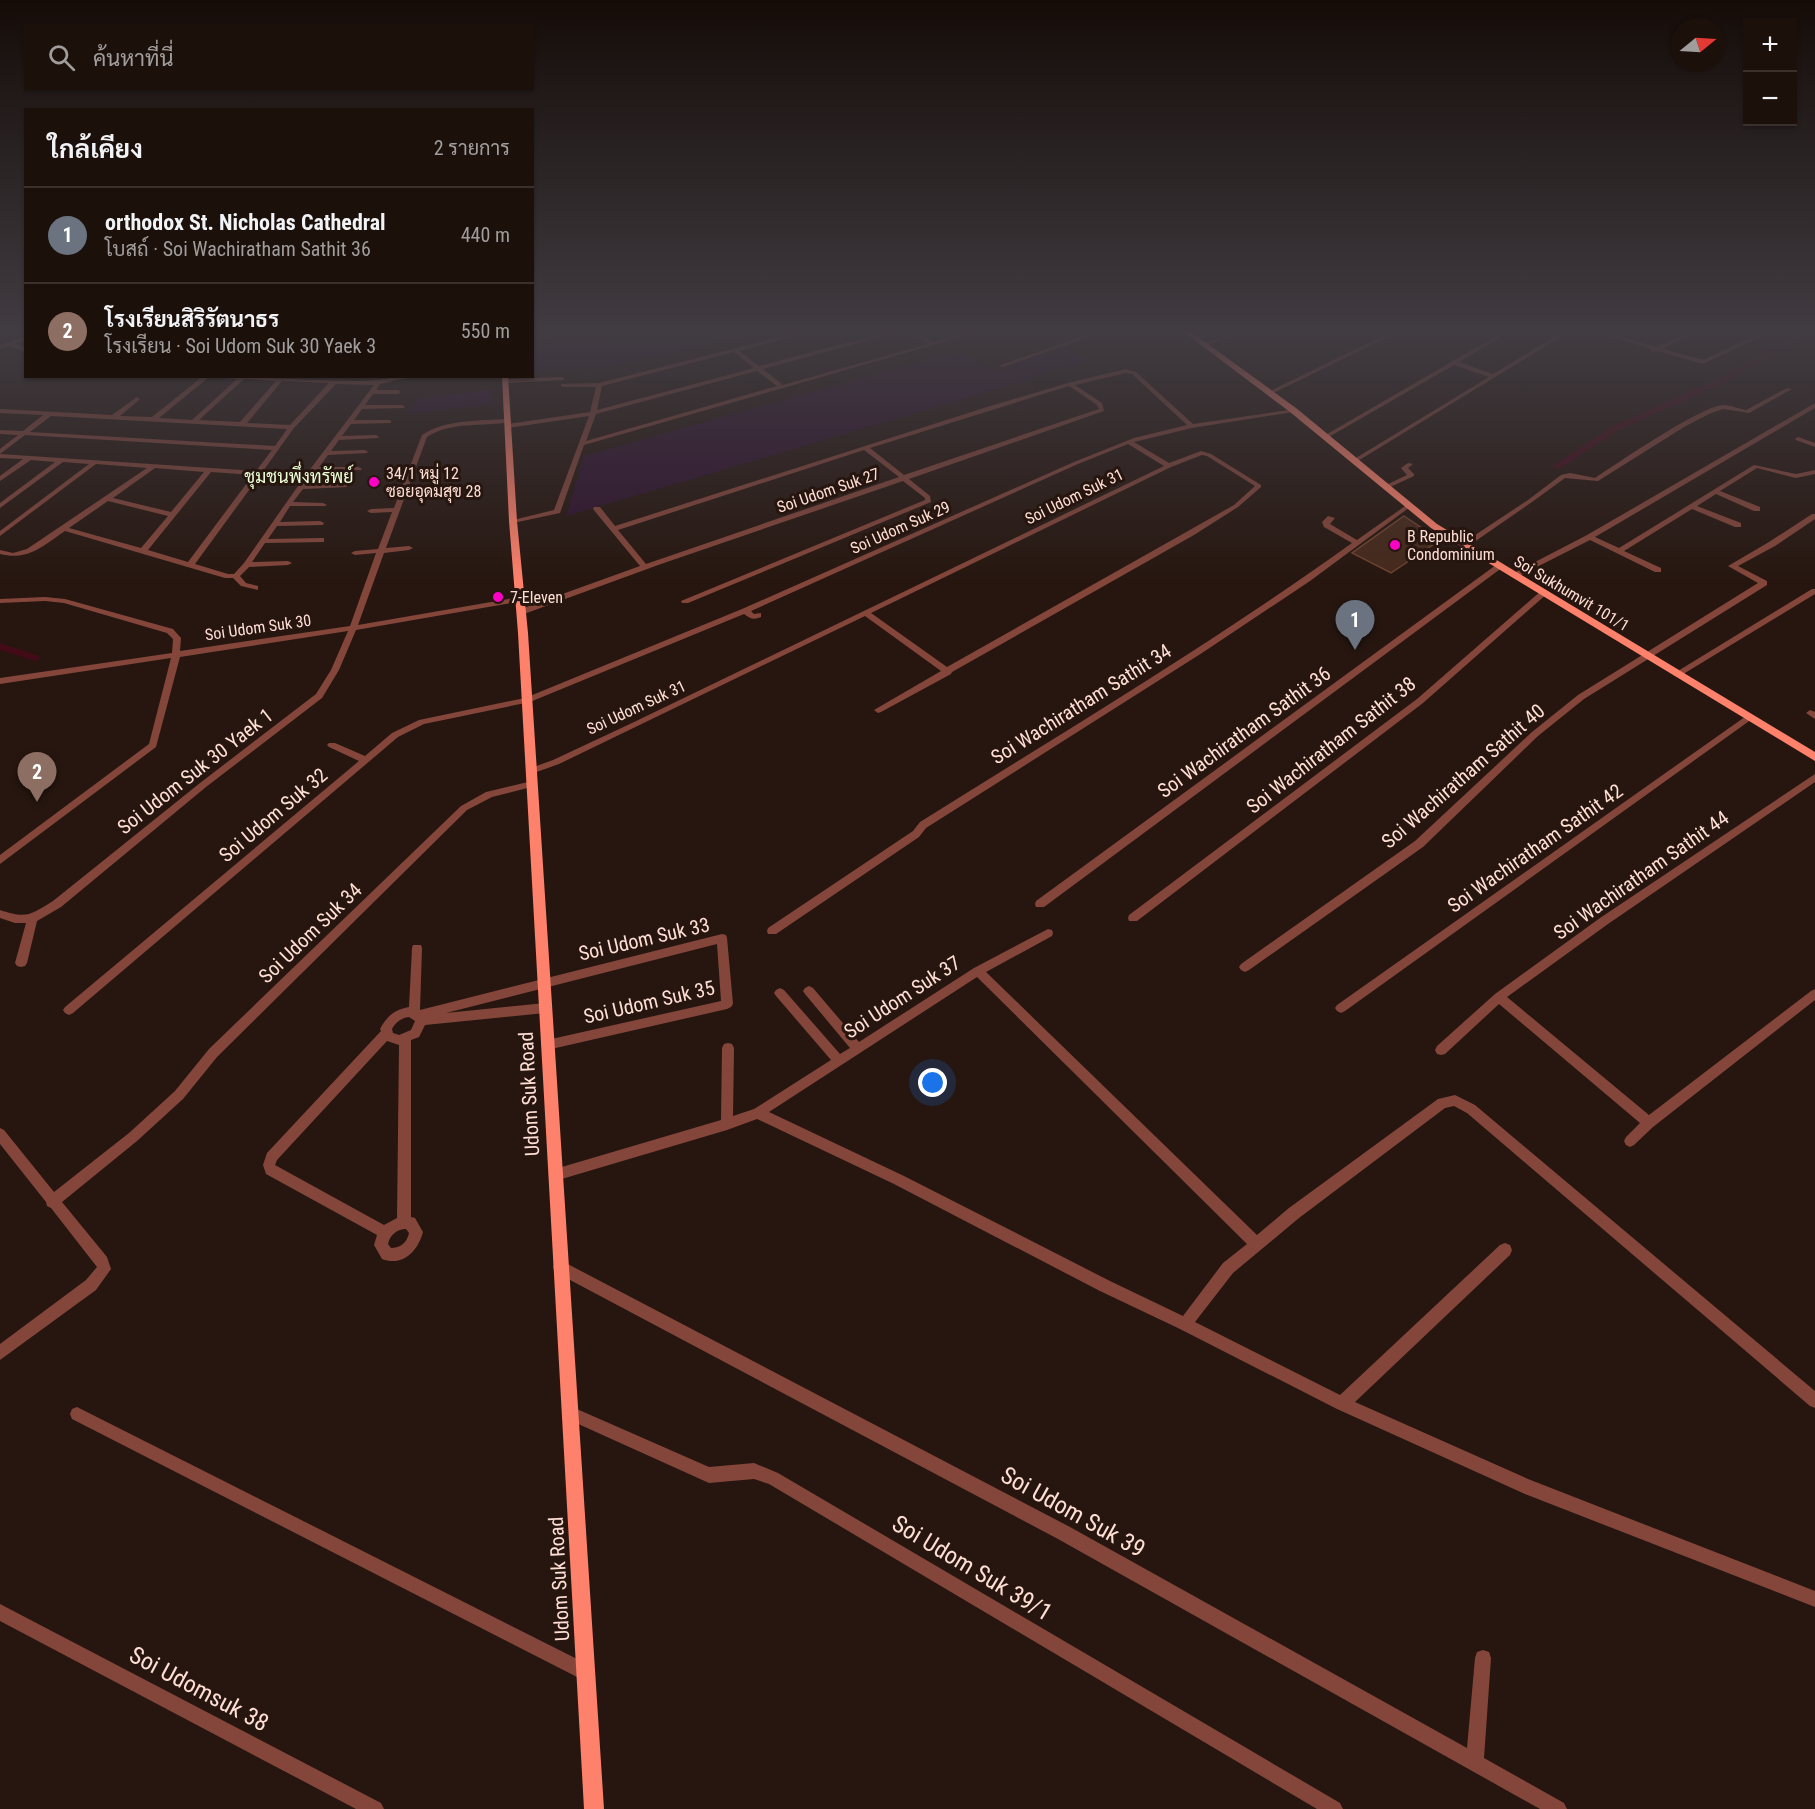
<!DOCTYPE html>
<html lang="th">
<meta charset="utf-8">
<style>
:root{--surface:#1c100b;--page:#291e19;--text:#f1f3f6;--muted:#a09d9d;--line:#3a302c;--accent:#fd01c5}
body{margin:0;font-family:"Roboto Condensed",Sarabun,sans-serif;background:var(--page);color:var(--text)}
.controls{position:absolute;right:18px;top:18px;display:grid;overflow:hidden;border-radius:0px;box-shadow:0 2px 4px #0004}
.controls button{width:54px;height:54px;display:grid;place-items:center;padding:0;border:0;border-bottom:2px solid var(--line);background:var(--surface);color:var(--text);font:30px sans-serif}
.compass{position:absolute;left:1671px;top:18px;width:54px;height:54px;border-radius:50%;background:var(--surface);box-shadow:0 2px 4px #0004;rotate:72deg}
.you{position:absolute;left:933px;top:1083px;width:21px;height:21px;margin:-15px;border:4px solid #fff;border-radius:50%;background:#1a73e8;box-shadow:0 0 0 9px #1a73e833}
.badge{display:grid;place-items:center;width:39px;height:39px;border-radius:50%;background:var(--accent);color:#fff;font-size:20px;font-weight:700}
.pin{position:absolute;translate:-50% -50px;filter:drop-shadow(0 2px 3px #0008)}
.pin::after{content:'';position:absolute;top:32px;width:21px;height:18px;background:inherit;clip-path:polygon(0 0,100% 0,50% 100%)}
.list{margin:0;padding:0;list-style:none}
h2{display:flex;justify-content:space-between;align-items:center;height:78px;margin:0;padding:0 24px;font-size:26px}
h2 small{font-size:20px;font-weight:400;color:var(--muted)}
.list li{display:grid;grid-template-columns:39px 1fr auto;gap:18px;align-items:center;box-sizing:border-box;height:96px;padding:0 24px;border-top:2px solid var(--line)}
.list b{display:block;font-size:22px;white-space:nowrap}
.list p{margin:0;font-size:20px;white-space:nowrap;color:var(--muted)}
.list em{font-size:20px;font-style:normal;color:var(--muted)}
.icon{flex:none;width:33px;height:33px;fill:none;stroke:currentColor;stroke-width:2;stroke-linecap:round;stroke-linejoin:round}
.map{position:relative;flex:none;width:1815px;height:1809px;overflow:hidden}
.search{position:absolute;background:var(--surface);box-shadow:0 2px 4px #0004;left:24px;top:24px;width:510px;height:66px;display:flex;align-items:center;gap:15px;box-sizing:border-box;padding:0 21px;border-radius:0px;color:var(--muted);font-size:22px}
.panel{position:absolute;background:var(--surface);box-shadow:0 2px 4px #0004;left:24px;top:108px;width:510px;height:270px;border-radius:0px}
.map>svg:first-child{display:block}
.green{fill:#2f122d}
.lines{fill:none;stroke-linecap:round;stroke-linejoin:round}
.canal{fill:#430a18;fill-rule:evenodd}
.building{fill:#46291b;stroke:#72442d;stroke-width:1.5}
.street{fill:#84463a;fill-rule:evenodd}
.secondary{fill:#fe816b;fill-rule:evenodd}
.poi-dot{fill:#fd01c5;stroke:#26160f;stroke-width:2}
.labels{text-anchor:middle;stroke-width:6;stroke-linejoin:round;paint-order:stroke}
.far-poi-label{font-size:16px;fill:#ffded4;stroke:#26160f;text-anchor:start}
.far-street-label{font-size:16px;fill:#ffded4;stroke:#26160f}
.far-neighbourhood-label{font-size:18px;fill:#ebffd6;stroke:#26160f}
.street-label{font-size:20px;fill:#ffded4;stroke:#26160f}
.near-street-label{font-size:24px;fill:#ffded4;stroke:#26160f}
</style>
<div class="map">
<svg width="1815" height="1809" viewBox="0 0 1815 1809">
<rect width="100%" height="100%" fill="#26160f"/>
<g class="green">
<polygon points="686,329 726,329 742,338 601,368 533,371 533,344 617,340"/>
<polygon points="1062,348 1087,360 1001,388 566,516 584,456 959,351 992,372"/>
<polygon points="491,389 492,404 407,414 417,399"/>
</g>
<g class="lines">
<g class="canal">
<polygon points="1815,329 1815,334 1789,346 1723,383 1617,431 1559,469 1552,467 1611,427 1717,379 1783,342"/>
<polygon points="0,643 39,656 40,658 35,661 0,650"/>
</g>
</g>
<polygon class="building" points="1404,516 1440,540 1391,573 1352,553"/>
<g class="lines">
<g class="street">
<path d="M811,329h10l-82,22 20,15 139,-37h15l20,13 46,-13h10l-405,116 -24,68 -47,10 -4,-2 45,-11 35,-94 -81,12 -3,-2 3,-2 82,-12 6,-25h-33l-2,-1v-2l38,-1zM907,330l21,14 -145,41 -20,-16zM734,352l20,16 -157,42 5,-24zM757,371l20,15 -191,55 10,-27z"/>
<polygon points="1103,329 1112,329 1003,367 998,366"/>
<polygon points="1238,329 1246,329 1206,346 1201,345"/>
<polygon points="1397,329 1405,329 1271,394 1266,393"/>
<polygon points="1508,329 1515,329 1459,362 1493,374 1567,329 1574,329 1356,462 1351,461 1489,377 1454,365 1327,438 1322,437"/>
<polygon points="1592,329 1601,329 1617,335 1629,329 1637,329 1622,337 1657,347 1694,329 1702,329 1663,349 1703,360 1769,329 1777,329 1703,364 1658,351 1651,352 1652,349 1615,338"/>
<polygon points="26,336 26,340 14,344 26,348 26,352 9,346 0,349 0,345"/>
<path d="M1126,369l10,3 57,52 102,-15v2l-2,1 -101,16 -58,14 35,21 32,-12 10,3 50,31v2l-23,20 -44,28 -242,137 -1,2 -70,38 -3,1 -4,-3 67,-39 -76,-55 -306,148 -28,10 -5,-3 2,-2 25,-9 79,-37 532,-257 -36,-22 -50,20 -327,147 3,3 7,-1v4c-8,3 -10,2 -17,-3l-214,88 -106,22 -26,13 -325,276 -4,2 -4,-2 -2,-3 2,-3 294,-246 -30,-14 -2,-2 2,-2h6l30,13 27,-23 27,-13 106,-22 217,-89 332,-147 60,-24 53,-13 -55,-51 -6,-1 -51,12 27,18 2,8 -195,68 21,17 1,6 -243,101h-6l-1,-2 244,-101v-2l-22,-17 -242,83 -137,50h-6v-4l122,-44 -47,-57 1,-2h6l15,19 372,-119 81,-24zM1069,386l28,19 2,4 -195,66 -34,-27zM864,450l35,27 -253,87 -28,-34zM1202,455l5,1 48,30 -21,19 -46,26 -241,136 -76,-54 300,-146z"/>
<path d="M203,376c52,0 104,5 157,5 18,0 36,-5 55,-5l-35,8 -4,6h22l3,2 -3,2h-25l-8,11h37l3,2 -1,1 -42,1 -8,11h35l2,1v2l-40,1 -9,12 34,-1 3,2 -1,1 -39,2 -8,11 34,-1 3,2 -1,1 -39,2 -9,12h40l3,2 -1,1 -45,1 -10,14 39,-1 2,1v2l-44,2 -10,13 30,1 4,2 -2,1h-35l-10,16 40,-1 4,2 -1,2 -46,1 -9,13 53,-1h3v4l-59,1 -13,19 36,-1 4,2 -4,2 -39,2 -9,9 6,7 12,3v4l-17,-4 -8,-8h-8l-160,-47c-22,15 -37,30 -65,23v-4l13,3 14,-4 120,-81 -51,-4 -96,72v-5l89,-67 -26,-2 -63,46v-5l55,-41 -24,-2 -31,21v-5l23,-17 -23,-1v-4l256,17 16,-21 -247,-15 -25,19v-5l18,-14 -18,-1v-4l23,1 20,-16 -43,-2v-4l112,6 25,-18 3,2 -1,1 -19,16 32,1zM209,377l28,2 -45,41 -33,-2zM244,379l32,2 -36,41 -41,-2zM282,381l47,2 -39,42 -43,-2zM336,384l38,1 -66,87 -45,-1 31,-43zM51,416l236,13 -12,17 -245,-14zM155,468l49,4 -33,40 -58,-14zM211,472l42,3 -65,87 -40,-12zM260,475l45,1 -61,87 -10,11h-6l-33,-10zM108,501l60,15 -27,32 -72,-20z"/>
<polygon points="562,377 564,378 564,380 506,383 503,381 506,379"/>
<path d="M1787,388l5,1 -43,24 -26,-4 -14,5 -25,13 -86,54 -33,-3 -33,24 -65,45 -7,-2 68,-45 33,-25 9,-2 25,5c23,-15 106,-72 128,-73 8,0 16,4 23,5z"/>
<polygon points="1815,403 1815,408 1595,537 1619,548 1754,465 1796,474 1815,470 1815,474 1796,478 1757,468 1720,491 1760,507 1760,511 1754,511 1716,494 1697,506 1741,523 1741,527 1735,527 1692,509 1624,551 1661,568 1661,572 1655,572 1590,540 1517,577 1510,575 1587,535"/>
<path d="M508,419l2,1v2c-27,5 -59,-1 -83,15l-41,111 23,-2 4,2 -4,2 -25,3 -26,72 162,-28h3v4l-167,29 -17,40 -17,28 -116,89 -145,120 -24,14 -10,42 -2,3 -4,1 -4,-1 -2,-3 11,-40h-11l-15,-5v-8c27,9 30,5 53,-9l147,-118 116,-89 15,-24 17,-39 -168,26 -24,90 -156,117v-9l149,-111 22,-86 -171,26v-6l172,-25 1,-14 -6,-6 -103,-30 -19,-2 -45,2v-4l45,-2 20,2 108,30 8,9 -1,13 170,-25 26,-73 -21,2 -4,-2 4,-2 23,-2 14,-37 -21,1 -4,-2 4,-2 23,-1 28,-73c24,-16 58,-14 86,-16z"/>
<polygon points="1798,437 1815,443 1815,447 1796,440 1795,439"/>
<polygon points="1408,463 1413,464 1408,468 1414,474 1414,476 1388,488 1384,488 1384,486 1407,475 1401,468"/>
<path d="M1408,504l4,2 -2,1 -100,74 -108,72 -276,175 -7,9 -143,97h-8l-1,-3 1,-3 145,-97 7,-9c145,-91 293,-179 432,-279l-28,-16 -2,-5 6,-6 7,2 -5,6 27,16z"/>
<polygon points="1812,514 1815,514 1815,519 1775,546 1738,566 1767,581 1767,585 1584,699 1538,736 1423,847 1249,970 1245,972 1241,970 1239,967 1241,964 1415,841 1532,732 1578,695 1758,583 1728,566 1769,542"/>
<polygon points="1496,565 1503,567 1044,907 1036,907 1035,904 1036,901"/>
<polygon points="1812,589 1815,589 1815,594 1680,676 1674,676 1673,674"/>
<polygon points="1541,591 1544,591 1548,593 1423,703 1137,921 1129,921 1128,918 1129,915 1417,699"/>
<polygon points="1810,710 1815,712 1815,719 1806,713"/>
<polygon points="1749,714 1753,717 1752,719 1345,1011 1341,1013 1337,1011 1335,1008 1337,1005"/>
<polygon points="1815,774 1815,782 1608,924 1507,997 1649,1115 1811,991 1815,989 1815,1000 1653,1127 1634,1145 1630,1147 1626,1145 1624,1141 1626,1137 1640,1123 1499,1004 1445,1054 1441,1055 1437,1054 1435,1050 1437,1046 1495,994 1600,918"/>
<polygon points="532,781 537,784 535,786 492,797 467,810 217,1057 183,1099 137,1141 62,1202 107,1257 111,1269 96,1290 0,1360 0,1344 86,1280 97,1267 51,1208 47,1206 46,1202 0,1144 0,1128 4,1130 54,1192 129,1133 175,1091 209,1049 461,806 486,792"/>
<path d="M1048,929l4,1 1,3 -1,3 -66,36 271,263 32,-27 149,-109 17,-4 20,10 340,286v17l-5,-2 -343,-293 -13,-7 -9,2 -146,110 -66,55 -38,49 145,73 160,-150 5,-2 5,2 2,5 -2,5 -155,147 173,77 287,112v16l-290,-113 -188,-85 -157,-80 -80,-38 -206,-107 -137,-65 -30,11 -172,51 -5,-2 -1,-4 1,-4 5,-2 166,-49 1,-72 2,-4 4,-1 4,1 2,4 -1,68 21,-7 77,-49 -55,-64 -2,-3 2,-3 4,-2 4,2 56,64 10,-6 -45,-54 -2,-3 2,-3 4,-2 4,2 46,54 115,-74zM977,977l270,267 -24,19 -40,53 -73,-35 -206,-105 -135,-64z"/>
<path d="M722,934l4,1 1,3 6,66 -2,3 -4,2 -180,41 -4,-1 -2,-4 2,-4 4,-1 174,-39 -4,-57 -271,69 99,-10 4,2 2,3 -2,3 -4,2 -120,12 -6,12 -8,3v177l4,1 8,14c-5,19 -20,35 -41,27l-8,-14 3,-10 -111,-61 -3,-9 4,-12 114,-122 -1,-2c7,-13 14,-19 29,-22l3,-59 1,-3h8l1,3 -2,62zM409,1017l6,4 -4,9 -12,5 -6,-2 -1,-4c4,-7 9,-11 17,-12zM387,1041l12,4 -2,173 -13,7 -109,-60 2,-5zM406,1229l3,4c-2,10 -9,15 -18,15l-3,-4c2,-9 9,-15 18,-15z"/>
<polygon points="560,1260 1070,1527 1467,1748 1475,1658 1477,1652 1483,1650 1489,1652 1491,1658 1484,1758 1564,1803 1567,1809 1540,1809 1058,1539 555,1272 553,1267 555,1262"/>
<polygon points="570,1406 709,1467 754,1463 778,1473 1340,1803 1343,1809 1317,1809 769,1484 754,1479 709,1483 565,1418 563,1413 565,1408"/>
<polygon points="77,1407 591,1666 594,1672 591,1678 585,1681 579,1678 72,1419 70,1414 72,1409"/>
<polygon points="0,1604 381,1803 384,1809 356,1809 0,1621"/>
</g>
<g class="secondary">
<polygon points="1180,329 1187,329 1296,408 1437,524 1815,752 1815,761 1431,528 1290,412"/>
<polygon points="502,376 508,376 517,521 528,633 604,1809 584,1809 518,633 509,521"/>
</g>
</g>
<linearGradient id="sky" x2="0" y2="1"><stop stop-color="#150c08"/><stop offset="0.57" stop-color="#413c42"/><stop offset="1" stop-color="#413c42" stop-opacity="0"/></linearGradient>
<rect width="1815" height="582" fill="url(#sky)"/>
<g class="poi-dot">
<circle cx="374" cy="482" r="6"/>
<circle cx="1395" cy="545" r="6"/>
<circle cx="498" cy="597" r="6"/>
</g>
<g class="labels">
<g class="far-poi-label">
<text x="386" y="479">34/1 หมู่ 12<tspan x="386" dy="18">ซอยอุดมสุข 28</tspan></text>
<text x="1407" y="542">B Republic<tspan x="1407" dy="18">Condominium</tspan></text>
<text x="510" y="603">7-Eleven</text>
</g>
<g class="far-street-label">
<text transform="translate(828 490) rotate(-19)" y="6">Soi Udom Suk 27</text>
<text transform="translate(1074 496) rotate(-26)" y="6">Soi Udom Suk 31</text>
<text transform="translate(900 527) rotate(-24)" y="6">Soi Udom Suk 29</text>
<text transform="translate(1572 593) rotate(31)" y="6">Soi Sukhumvit 101/1</text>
<text transform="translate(258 627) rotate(-8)" y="6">Soi Udom Suk 30</text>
<text transform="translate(636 707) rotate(-25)" y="6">Soi Udom Suk 31</text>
</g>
<g class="far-neighbourhood-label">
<text x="299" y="483">ชุมชนพึ่งทรัพย์</text>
</g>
<g class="street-label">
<text transform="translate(1081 704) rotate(-32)" y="7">Soi Wachiratham Sathit 34</text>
<text transform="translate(1244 732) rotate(-36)" y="7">Soi Wachiratham Sathit 36</text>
<text transform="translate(1331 745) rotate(-38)" y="7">Soi Wachiratham Sathit 38</text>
<text transform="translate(195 771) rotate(-38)" y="7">Soi Udom Suk 30 Yaek 1</text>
<text transform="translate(1463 776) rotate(-41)" y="7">Soi Wachiratham Sathit 40</text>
<text transform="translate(273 815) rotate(-40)" y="7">Soi Udom Suk 32</text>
<text transform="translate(1535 848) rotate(-35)" y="7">Soi Wachiratham Sathit 42</text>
<text transform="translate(1641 875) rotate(-35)" y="7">Soi Wachiratham Sathit 44</text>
<text transform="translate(310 933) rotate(-44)" y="7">Soi Udom Suk 34</text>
<text transform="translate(644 939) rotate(-13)" y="7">Soi Udom Suk 33</text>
<text transform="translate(902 997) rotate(-33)" y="7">Soi Udom Suk 37</text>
<text transform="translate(649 1002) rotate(-13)" y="7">Soi Udom Suk 35</text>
<text transform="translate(529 1094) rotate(-93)" y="7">Udom Suk Road</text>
<text transform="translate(559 1579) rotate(-93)" y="7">Udom Suk Road</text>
</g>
<g class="near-street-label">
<text transform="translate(1073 1512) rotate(29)" y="8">Soi Udom Suk 39</text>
<text transform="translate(972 1568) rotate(31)" y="8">Soi Udom Suk 39/1</text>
<text transform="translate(199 1689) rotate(28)" y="8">Soi Udomsuk 38</text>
</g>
</g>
</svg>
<div class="controls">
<button>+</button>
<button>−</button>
</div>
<svg class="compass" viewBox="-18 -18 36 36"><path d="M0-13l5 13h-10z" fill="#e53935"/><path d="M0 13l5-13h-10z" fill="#a09d9d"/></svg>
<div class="you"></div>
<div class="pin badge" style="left:1355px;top:650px;background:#6b7280">1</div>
<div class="pin badge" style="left:37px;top:802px;background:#8d6e63">2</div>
<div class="search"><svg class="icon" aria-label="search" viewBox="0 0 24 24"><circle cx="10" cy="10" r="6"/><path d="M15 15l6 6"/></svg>ค้นหาที่นี่</div>
<section class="panel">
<h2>ใกล้เคียง<small>2 รายการ</small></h2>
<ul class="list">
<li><span class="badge" style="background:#6b7280">1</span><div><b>orthodox St. Nicholas Cathedral</b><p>โบสถ์ · Soi Wachiratham Sathit 36</p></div><em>440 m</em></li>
<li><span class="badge" style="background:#8d6e63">2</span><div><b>โรงเรียนสิริรัตนาธร</b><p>โรงเรียน · Soi Udom Suk 30 Yaek 3</p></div><em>550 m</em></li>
</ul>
</section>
</div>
